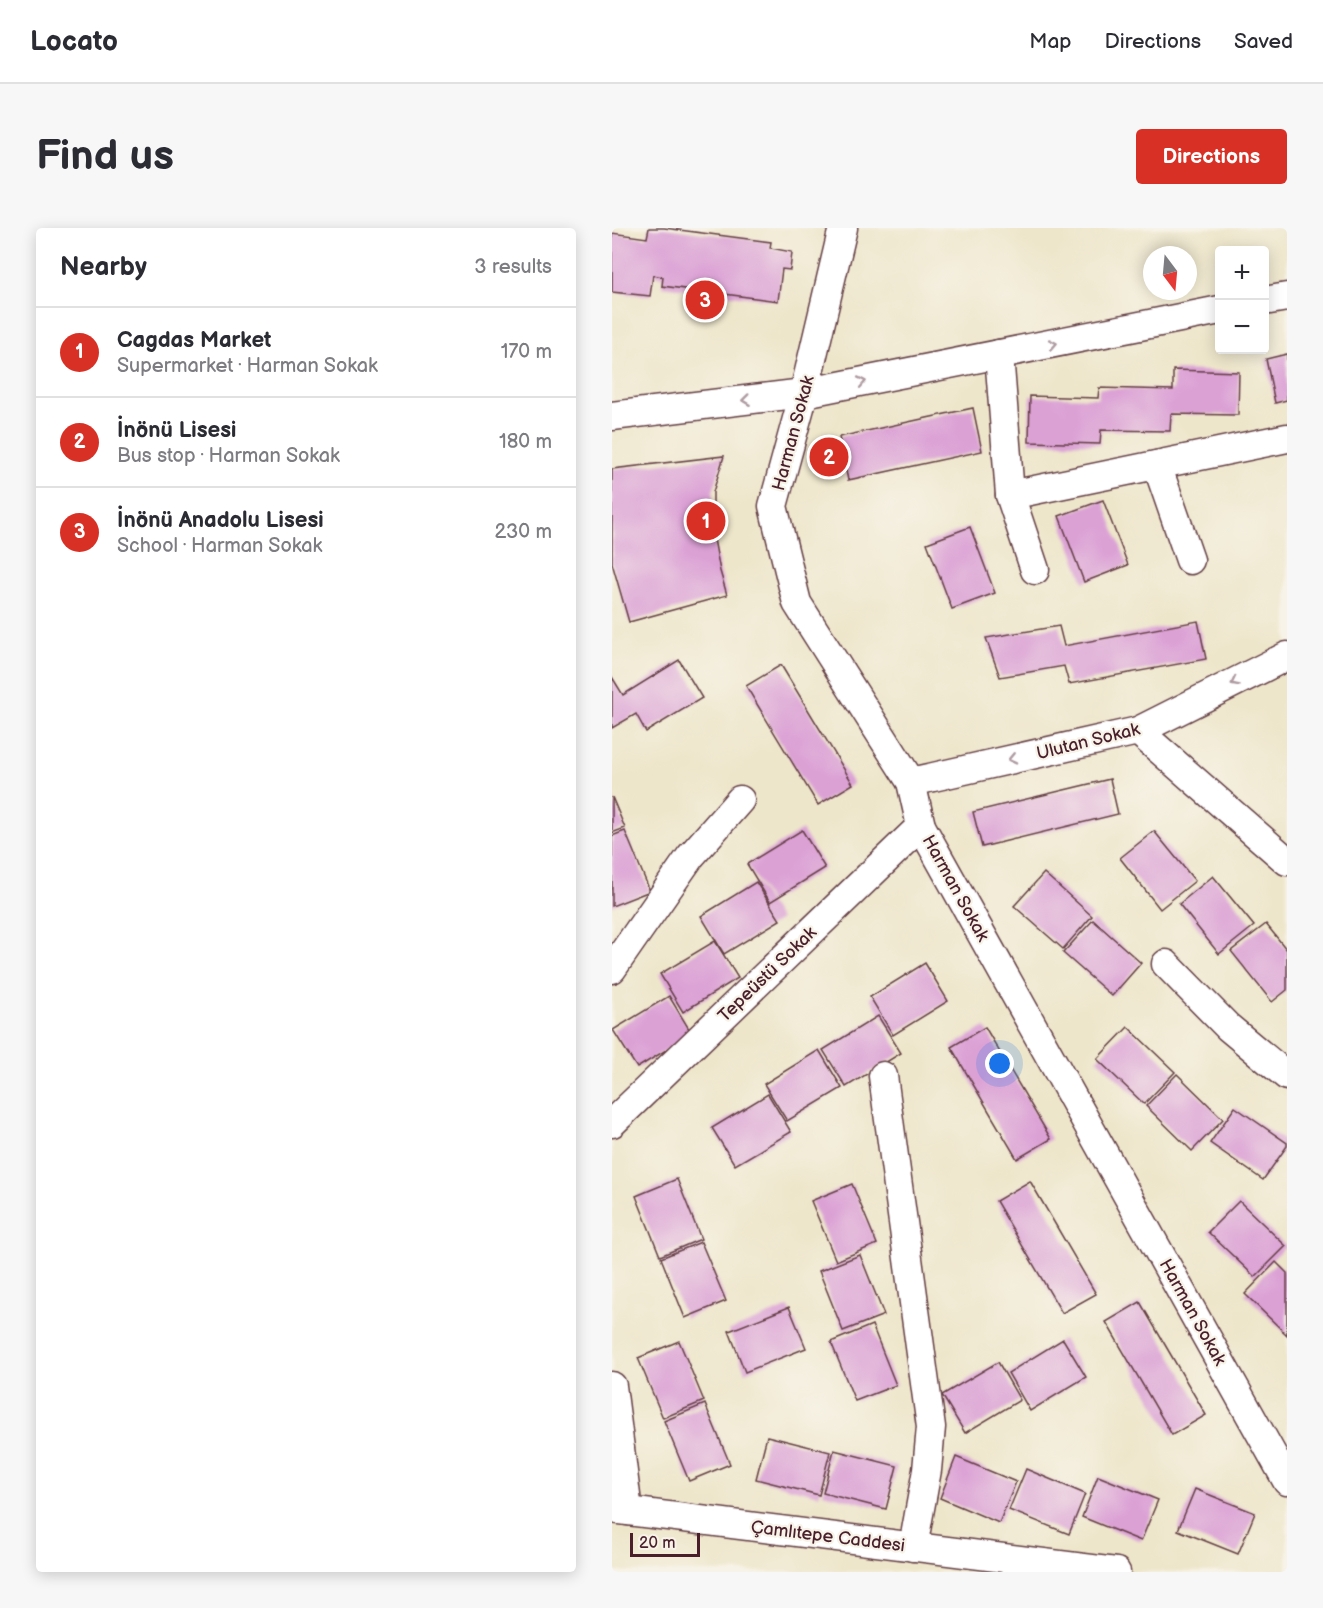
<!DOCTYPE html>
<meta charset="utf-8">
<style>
:root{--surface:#fff;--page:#f7f7f7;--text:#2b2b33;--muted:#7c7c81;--line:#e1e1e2;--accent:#d93025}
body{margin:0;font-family:"Balsamiq Sans",sans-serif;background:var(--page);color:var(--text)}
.controls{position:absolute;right:18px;top:18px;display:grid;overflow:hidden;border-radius:6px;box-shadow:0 3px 15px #0003}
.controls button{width:54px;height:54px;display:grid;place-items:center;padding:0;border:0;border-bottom:2px solid var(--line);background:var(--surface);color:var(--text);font:30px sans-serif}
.compass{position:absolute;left:531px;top:18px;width:54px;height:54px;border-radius:50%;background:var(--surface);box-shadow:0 3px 15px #0003;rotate:164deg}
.scale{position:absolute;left:18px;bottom:15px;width:70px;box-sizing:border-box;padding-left:6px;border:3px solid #4a1f2b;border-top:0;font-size:16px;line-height:21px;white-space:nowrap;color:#4a1f2b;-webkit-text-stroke:4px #f7f3e8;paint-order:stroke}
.you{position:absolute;left:388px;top:836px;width:21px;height:21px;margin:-15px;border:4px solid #fff;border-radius:50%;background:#1a73e8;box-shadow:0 0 0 9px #1a73e833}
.badge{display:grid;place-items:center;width:39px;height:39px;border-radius:50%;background:var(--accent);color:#fff;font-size:20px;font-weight:700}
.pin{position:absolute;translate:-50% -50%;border:3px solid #fff;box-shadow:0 2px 6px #0006}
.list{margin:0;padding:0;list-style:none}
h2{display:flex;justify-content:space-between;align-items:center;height:78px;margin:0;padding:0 24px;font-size:26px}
h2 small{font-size:20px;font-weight:400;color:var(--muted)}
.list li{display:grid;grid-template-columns:39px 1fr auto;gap:18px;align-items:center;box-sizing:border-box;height:90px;padding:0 24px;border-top:2px solid var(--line)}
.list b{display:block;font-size:22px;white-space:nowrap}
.list p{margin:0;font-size:20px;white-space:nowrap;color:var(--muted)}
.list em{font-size:20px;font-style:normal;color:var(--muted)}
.map{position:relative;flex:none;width:675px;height:1344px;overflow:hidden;border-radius:6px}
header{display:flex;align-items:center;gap:36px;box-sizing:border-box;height:84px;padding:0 30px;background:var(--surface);border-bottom:2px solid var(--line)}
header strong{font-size:28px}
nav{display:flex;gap:33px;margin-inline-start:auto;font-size:21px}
.intro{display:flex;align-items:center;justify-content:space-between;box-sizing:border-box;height:144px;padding:0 36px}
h1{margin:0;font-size:42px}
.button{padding:15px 27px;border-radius:6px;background:var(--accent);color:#fff;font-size:21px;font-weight:700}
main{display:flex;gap:36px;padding:0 36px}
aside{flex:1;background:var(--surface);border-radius:6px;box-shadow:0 3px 15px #0003}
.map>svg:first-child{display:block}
.building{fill:#dba1d5}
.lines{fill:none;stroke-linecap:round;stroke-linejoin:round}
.minor-casing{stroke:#633d43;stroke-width:31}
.minor{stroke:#fff;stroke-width:28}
.oneway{stroke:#ae9aa0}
.labels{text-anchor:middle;stroke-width:4.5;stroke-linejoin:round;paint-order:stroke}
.street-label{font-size:18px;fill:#4a1f2b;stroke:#f7f3e8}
</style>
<header>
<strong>Locato</strong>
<nav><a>Map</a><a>Directions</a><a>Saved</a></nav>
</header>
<div class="intro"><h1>Find us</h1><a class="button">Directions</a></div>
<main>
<aside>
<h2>Nearby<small>3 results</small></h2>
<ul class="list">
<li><span class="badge">1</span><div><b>Cagdas Market</b><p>Supermarket · Harman Sokak</p></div><em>170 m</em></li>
<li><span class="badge">2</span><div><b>İnönü Lisesi</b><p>Bus stop · Harman Sokak</p></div><em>180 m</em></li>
<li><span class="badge">3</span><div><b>İnönü Anadolu Lisesi</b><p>School · Harman Sokak</p></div><em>230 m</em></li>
</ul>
</aside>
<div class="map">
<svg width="675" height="1344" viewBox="0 0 675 1344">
<rect width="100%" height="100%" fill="#f7f3e8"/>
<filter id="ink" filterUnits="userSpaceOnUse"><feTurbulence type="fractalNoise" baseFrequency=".0167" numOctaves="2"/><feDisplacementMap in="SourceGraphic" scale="12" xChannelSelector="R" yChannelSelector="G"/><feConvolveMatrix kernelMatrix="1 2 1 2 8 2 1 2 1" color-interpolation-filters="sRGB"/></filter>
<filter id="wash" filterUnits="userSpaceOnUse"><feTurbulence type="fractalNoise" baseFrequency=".008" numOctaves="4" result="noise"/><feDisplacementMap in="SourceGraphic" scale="24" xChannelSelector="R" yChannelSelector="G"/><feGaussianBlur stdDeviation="1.35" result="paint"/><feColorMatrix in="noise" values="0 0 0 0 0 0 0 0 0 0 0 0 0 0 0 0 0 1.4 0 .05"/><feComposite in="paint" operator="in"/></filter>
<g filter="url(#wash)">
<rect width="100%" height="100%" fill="#eee6cb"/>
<g id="blocks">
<g class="building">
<polygon points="37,0 52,0 159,14 158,20 180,24 178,42 170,41 166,73 50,58 51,49 41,47 38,68 0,64 0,5 35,10"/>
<polygon points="675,126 675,172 663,175 654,131"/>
<polygon points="561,142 627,144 626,187 559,186 558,203 489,202 488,216 417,214 418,168 486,170 487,160 561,162"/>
<polygon points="361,180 370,223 236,252 227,209"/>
<polygon points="112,228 101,264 101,306 108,343 115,367 17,394 0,335 0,241"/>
<polygon points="491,272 516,337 472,354 447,288"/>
<polygon points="358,299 383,365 340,381 315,315"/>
<polygon points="586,393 594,431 457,456 452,438 388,449 374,410 447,398 452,418"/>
<polygon points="67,432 90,470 34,504 24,486 0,500 0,449 11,467"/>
<polygon points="169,437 241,556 206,577 134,458"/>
<polygon points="498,551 506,586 370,619 361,584"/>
<polygon points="0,569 13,600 0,605"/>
<polygon points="190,602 213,640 158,674 135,636"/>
<polygon points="13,603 38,663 0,678 0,608"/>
<polygon points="542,603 583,653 548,681 508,630"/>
<polygon points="432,645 480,688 451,721 402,678"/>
<polygon points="601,648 642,698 607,726 567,676"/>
<polygon points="144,654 168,692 112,726 89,688"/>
<polygon points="481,692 529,735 500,768 451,725"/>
<polygon points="654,696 675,722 675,762 660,774 619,723"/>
<polygon points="103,713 126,750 71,784 48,746"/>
<polygon points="313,735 336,773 281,807 258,769"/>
<polygon points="57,768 80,806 25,840 1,802"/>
<polygon points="266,788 289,825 234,859 211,822"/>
<polygon points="373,799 439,911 405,931 339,819"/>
<polygon points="516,799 563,844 532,876 485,831"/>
<polygon points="207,822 230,860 175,893 152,856"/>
<polygon points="565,846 611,891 580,923 534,878"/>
<polygon points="156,866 179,904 123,937 100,900"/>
<polygon points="623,879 675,915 675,918 651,952 598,915"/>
<polygon points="65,951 89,1011 48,1028 24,968"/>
<polygon points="418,953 484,1066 450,1085 384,973"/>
<polygon points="240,956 265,1016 224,1033 199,973"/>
<polygon points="627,973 674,1018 643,1049 596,1004"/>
<polygon points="89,1014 114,1073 73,1090 49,1030"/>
<polygon points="248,1027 272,1087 231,1103 207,1043"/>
<polygon points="664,1034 675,1045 675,1107 633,1066"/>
<polygon points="528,1074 594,1187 560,1207 494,1094"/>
<polygon points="177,1079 194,1120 133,1144 117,1103"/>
<polygon points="260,1097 284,1157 243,1173 219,1114"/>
<polygon points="451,1111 474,1149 418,1183 396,1145"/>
<polygon points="67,1113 92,1173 51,1190 26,1130"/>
<polygon points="386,1134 408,1172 353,1205 330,1167"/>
<polygon points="93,1176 118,1236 77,1253 52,1193"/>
<polygon points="155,1208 218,1224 207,1267 144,1251"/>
<polygon points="222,1222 285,1238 274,1281 211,1265"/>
<polygon points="344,1229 404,1254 387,1295 328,1270"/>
<polygon points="414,1241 473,1266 457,1306 397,1282"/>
<polygon points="486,1248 546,1272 529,1313 470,1289"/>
<polygon points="583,1261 643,1285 626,1326 566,1302"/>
</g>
</g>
</g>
<g filter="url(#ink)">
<use href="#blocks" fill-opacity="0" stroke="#633d43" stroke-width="1.5"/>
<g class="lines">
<defs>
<g id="minor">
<polyline points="231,0 192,165 161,278 185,375 299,554 309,598 675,1253"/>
<polyline points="652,73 675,69"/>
<polyline points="387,126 398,267 423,342"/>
<polyline points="0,188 192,165 608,82"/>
<polyline points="545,237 578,332"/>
<polyline points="398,267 675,210"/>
<polyline points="526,503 675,633"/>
<polyline points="299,554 526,503 675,428"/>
<polyline points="554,736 616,799 675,848"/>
<polyline points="0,741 78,629 128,572"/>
<polyline points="271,848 319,1199 315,1242 301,1319"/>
<polyline points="0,895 309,598"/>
<polyline points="0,1158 16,1283"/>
<polyline points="0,1281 504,1344"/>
</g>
</defs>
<use href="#minor" class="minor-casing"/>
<use href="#minor" class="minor"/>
</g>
<defs><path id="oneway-chevron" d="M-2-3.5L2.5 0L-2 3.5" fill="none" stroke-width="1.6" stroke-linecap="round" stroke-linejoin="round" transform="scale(1.5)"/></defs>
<g class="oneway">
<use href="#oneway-chevron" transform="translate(441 116) rotate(-11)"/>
<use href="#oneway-chevron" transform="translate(250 154) rotate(-11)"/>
<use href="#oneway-chevron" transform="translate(134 172) rotate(173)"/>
<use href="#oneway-chevron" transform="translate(623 454) rotate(153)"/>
<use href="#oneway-chevron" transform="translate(400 531) rotate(167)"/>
</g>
</g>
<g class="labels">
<g class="street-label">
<text transform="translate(181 205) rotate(-75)" y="6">Harman Sokak</text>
<text transform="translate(476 513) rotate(-14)" y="6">Ulutan Sokak</text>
<text transform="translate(344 660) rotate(61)" y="6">Harman Sokak</text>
<text transform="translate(155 746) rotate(-44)" y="6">Tepeüstü Sokak</text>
<text transform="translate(581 1084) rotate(61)" y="6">Harman Sokak</text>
<text transform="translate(216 1308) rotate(7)" y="6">Çamlıtepe Caddesi</text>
</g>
</g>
</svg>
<div class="controls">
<button>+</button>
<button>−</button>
</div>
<svg class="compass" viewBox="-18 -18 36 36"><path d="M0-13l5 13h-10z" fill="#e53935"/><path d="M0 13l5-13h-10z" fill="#7c7c81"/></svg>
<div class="scale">20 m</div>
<div class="you"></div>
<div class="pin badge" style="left:94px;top:293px">1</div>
<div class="pin badge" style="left:217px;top:229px">2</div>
<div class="pin badge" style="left:93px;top:72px">3</div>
</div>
</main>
